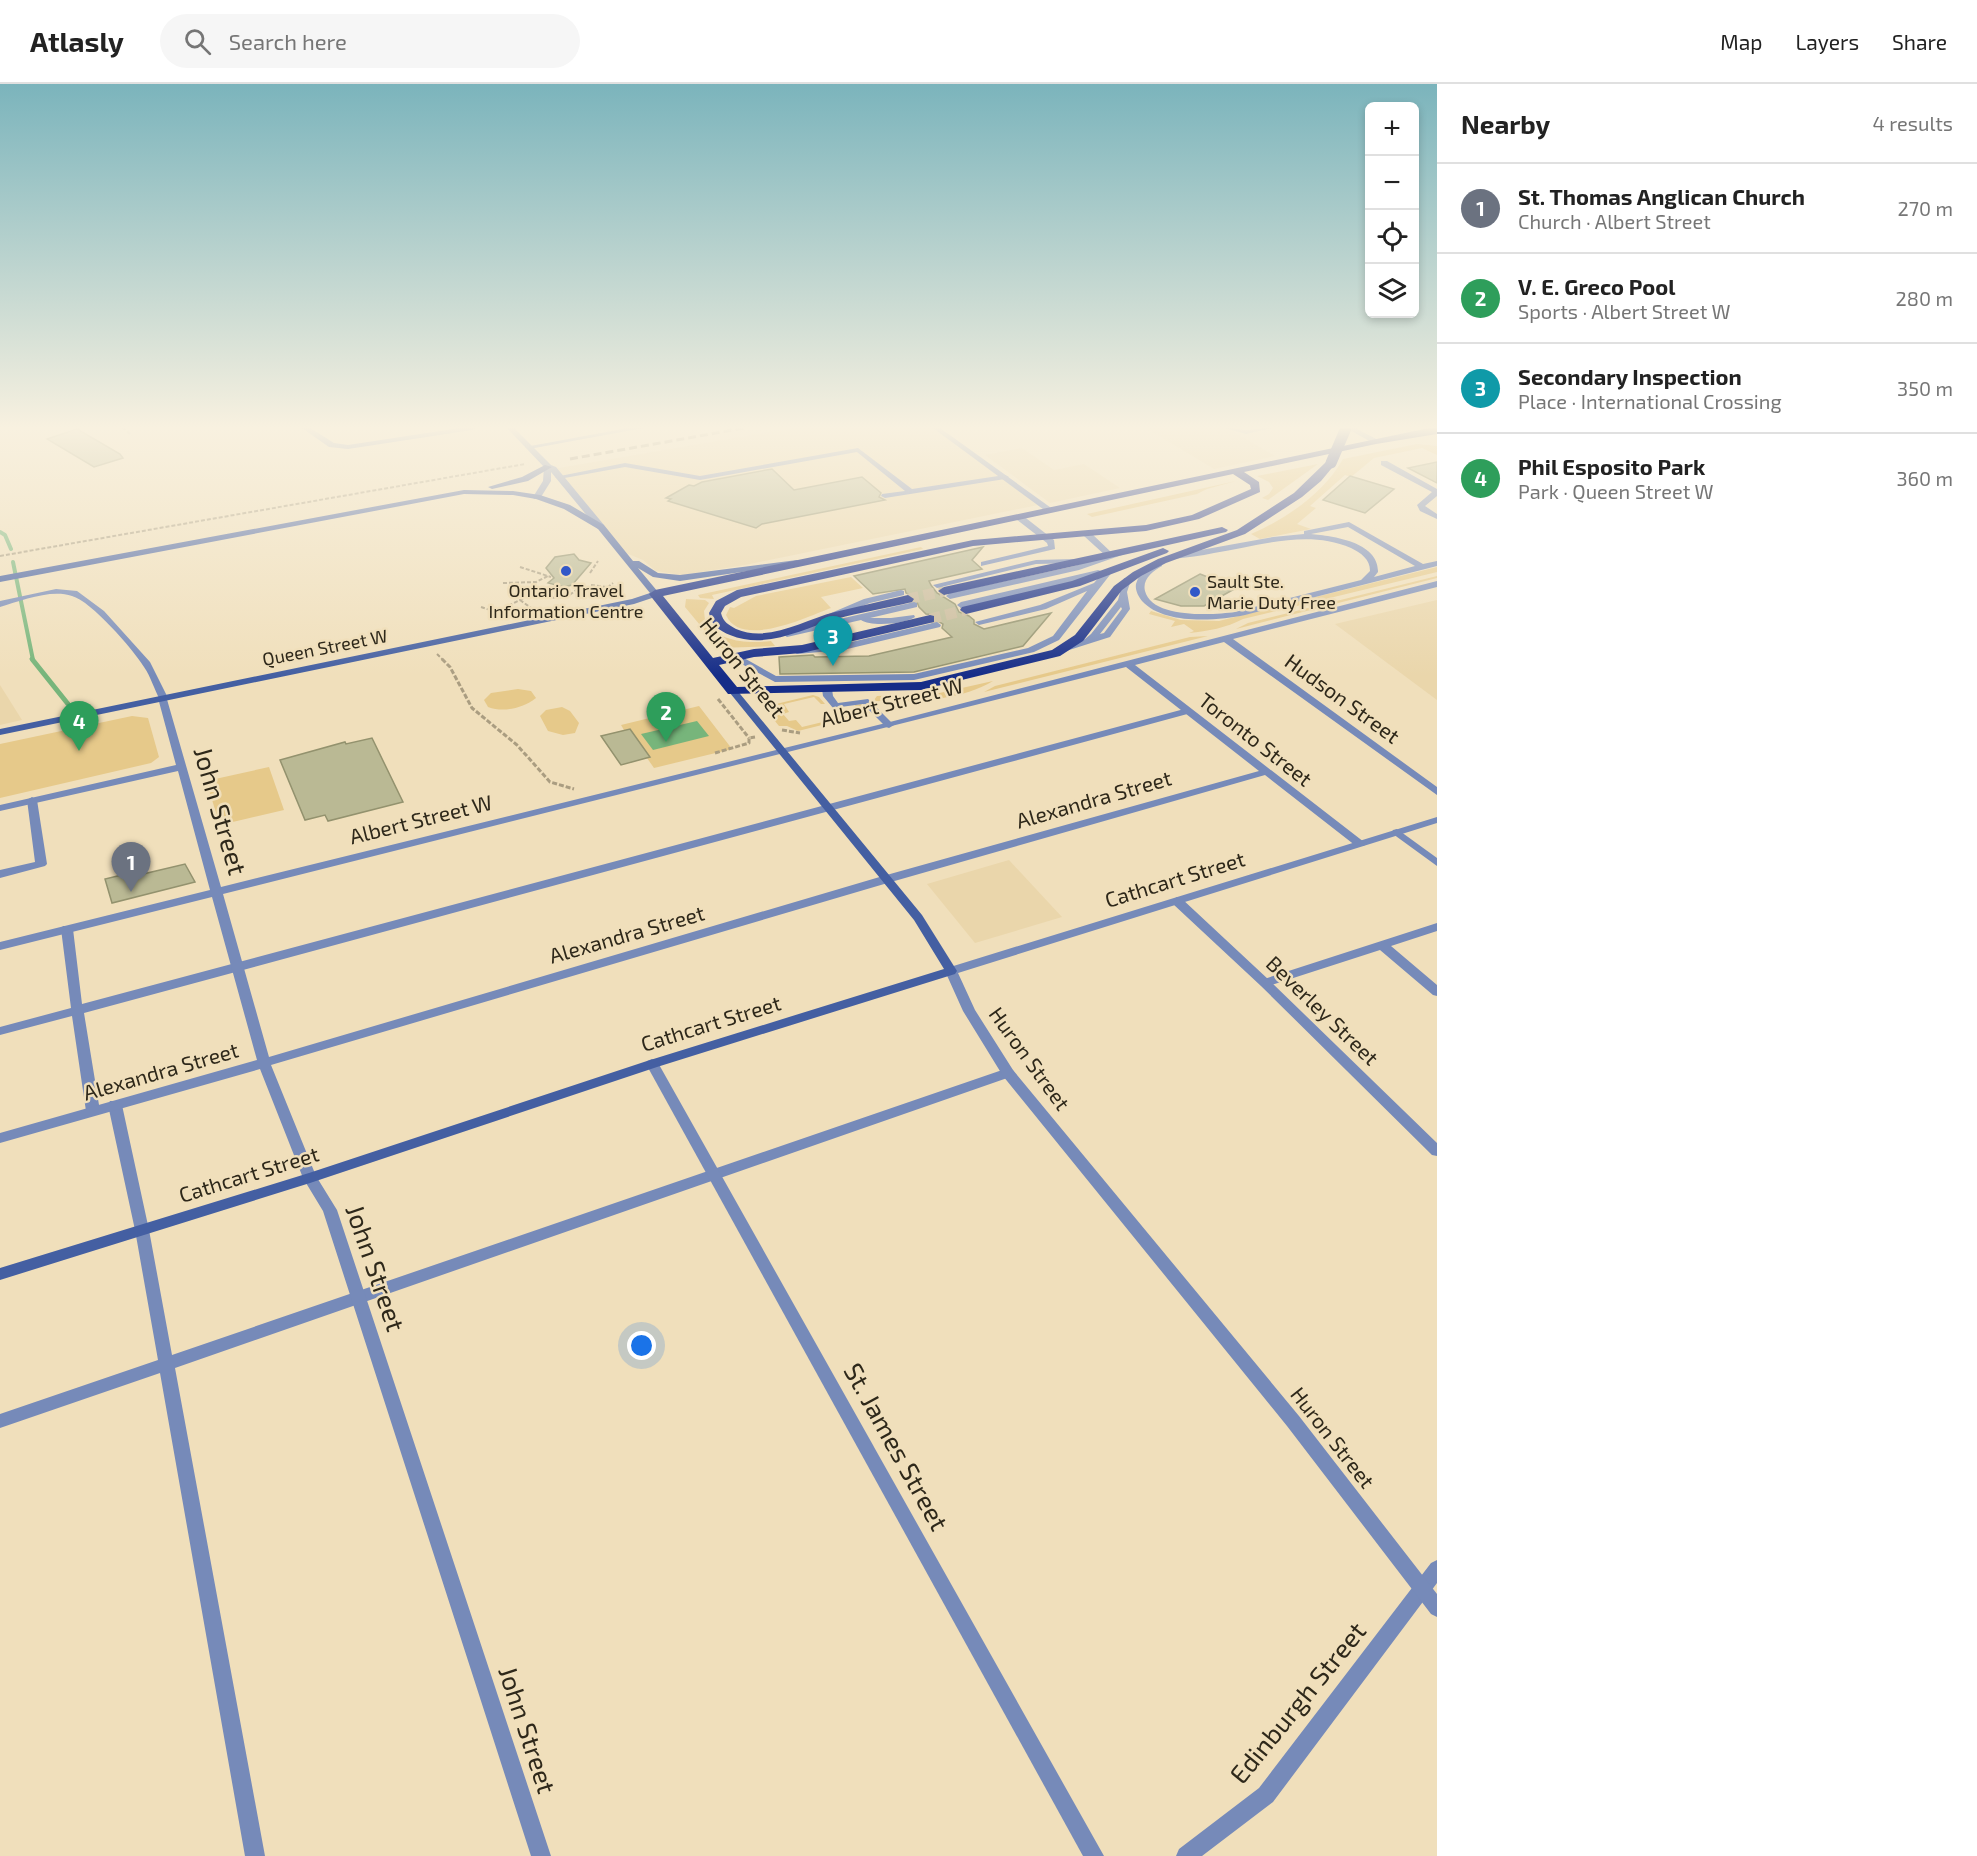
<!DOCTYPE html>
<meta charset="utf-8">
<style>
:root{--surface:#fff;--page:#f6f6f6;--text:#222;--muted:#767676;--line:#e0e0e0;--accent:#1a73e8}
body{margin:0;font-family:"Exo 2",sans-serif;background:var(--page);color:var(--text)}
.controls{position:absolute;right:18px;top:18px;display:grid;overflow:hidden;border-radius:9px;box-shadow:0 3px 9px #0003}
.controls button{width:54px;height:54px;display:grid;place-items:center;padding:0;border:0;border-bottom:2px solid var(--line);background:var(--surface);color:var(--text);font:30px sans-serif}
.you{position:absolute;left:642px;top:1262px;width:21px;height:21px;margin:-15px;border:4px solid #fff;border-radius:50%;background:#1a73e8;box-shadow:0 0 0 9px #1a73e833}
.badge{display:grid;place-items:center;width:39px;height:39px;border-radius:50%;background:var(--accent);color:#fff;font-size:20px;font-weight:700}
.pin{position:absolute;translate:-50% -50px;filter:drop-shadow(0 2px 3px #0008)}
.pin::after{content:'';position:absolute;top:32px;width:21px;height:18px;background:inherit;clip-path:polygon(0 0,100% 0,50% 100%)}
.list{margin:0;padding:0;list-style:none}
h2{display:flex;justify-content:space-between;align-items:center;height:78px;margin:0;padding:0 24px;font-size:26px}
h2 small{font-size:20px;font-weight:400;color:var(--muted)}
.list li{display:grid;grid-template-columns:39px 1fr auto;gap:18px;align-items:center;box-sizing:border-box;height:90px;padding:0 24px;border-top:2px solid var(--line)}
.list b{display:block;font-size:22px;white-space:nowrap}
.list p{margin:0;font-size:20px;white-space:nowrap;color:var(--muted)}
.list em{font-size:20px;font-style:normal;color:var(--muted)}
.icon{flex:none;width:33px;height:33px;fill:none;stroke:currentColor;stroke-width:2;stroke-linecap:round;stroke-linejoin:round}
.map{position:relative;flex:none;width:1437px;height:1772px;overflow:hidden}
header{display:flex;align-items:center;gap:36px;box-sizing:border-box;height:84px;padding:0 30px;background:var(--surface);border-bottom:2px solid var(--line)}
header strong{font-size:28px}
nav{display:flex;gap:33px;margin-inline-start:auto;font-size:21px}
.search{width:420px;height:54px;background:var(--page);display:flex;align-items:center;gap:15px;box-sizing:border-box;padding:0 21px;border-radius:33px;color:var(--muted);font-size:22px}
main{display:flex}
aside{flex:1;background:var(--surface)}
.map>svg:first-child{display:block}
.built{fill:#ead6ab}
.green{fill:#e6c98a}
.water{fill:#77b57b}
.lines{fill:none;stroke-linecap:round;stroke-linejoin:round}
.stream-far1{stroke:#77b57b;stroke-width:4}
.stream{stroke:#77b57b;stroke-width:5}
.building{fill:#bab994;stroke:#93926e;stroke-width:1.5}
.trunk-tunnel{stroke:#c9ba9b;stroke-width:11;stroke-dasharray:11 5;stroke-linecap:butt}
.path-far1{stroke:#aa9d81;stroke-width:2;stroke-dasharray:4 2;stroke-linecap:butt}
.path{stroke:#aa9d81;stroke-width:3;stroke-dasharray:5 2;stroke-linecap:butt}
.service{fill:#768ab9;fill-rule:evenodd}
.minor{fill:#768ab9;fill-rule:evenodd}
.tertiary{fill:#768ab9;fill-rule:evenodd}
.secondary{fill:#445fa2;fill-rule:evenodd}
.trunk{fill:#162d88;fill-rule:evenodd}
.rail{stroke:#8b8067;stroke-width:3;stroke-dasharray:8 4;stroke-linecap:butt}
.trunk-bridge{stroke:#162d88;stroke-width:11}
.poi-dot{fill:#3258c8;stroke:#f0dfbb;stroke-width:2}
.labels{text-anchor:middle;stroke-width:5;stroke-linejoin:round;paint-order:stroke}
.far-poi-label{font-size:18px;fill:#2e281a;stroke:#f0dfbb;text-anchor:start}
.far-street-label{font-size:18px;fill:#2e281a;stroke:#f0dfbb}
.street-label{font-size:21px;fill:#2e281a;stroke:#f0dfbb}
.near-street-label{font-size:26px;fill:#2e281a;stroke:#f0dfbb}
</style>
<header>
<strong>Atlasly</strong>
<div class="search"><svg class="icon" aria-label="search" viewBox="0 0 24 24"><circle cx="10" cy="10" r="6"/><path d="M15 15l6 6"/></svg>Search here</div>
<nav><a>Map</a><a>Layers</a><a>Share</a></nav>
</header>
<main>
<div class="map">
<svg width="1437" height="1772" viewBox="0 0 1437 1772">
<rect width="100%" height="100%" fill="#f0dfbb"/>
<g class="built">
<polygon points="793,344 936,344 1043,420 745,481 682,491 656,487 643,476 621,467 553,385"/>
<polygon points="1146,344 1227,344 1275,372 1214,385"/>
<polygon points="1022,364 1054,386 1084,380 1120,404 1050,419 985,371"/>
<polygon points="1437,516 1437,616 1335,540"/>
<polygon points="0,601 22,636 0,641"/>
<polygon points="1009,776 1062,833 975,859 927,800"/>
</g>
<g class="green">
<path d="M1417,360l20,2v9l-15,-7 -48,10 -23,19 -6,-2 -35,31 6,2 -19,16 14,5 -51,10 -9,-5c35,-15 73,-41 92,-75z"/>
<polygon points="1318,380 1268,416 1262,414 1269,410 1273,404 1269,398 1257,392"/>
<polygon points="1236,397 1207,405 1197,410 1092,433 1087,430"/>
<polygon points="921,463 923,465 712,511 714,515 700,514 698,511"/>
<path d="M1437,483v5l-194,47c-17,9 -35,12 -54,14l5,-2 -10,-7 -13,3 4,-6 -26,-7 2,-3 30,9 38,1z"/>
<polygon points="1437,492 1437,494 1236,545 1248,539"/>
<path d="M851,493l12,11 -42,9 10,11c-24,9 -90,41 -105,7l4,-8 4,1 22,-12z"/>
<path d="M686,515l19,1 4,3 -5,8 1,9c12,22 43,24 66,21l4,5 -56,2 -34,-41z"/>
<polygon points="1208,552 984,608 995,602 1190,553"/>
<path d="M993,597c-15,9 -32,14 -50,17 -11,1 -21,0 -33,4l-7,-7 -27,7 -2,-2 3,-4 58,-2z"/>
<path d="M518,605l13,2 5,7c-13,10 -32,15 -48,9l-4,-7 7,-7z"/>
<polygon points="813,611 819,613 825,620 821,620 814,613 784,620 789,628 783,630 789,637 796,636 802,643 860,629 855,621 861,620 870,629 798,647 787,642 779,642 770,631 770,625 776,620"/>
<polygon points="699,622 732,665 654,684 647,674 621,681 601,652 624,646 621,641"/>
<polygon points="562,623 570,627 579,639 575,649 563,651 548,647 540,632 546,626"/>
<polygon points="132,632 148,634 159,673 151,679 0,714 0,660"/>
<polygon points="269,683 284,726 220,741 206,697"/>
</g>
<polygon class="water" points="697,637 709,652 653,666 641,650"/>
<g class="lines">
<g class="stream-far1">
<polyline points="0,448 5,451 11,465"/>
<polyline points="13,478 33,576"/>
</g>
<polyline class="stream" points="32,575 68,620"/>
</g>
<g class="building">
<polygon points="77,345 120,370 123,374 94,383 47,355"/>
<polygon points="1437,378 1437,399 1408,384"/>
<polygon points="772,385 794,406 862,393 881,409 879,413 885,416 762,440 756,444 668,417 671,415 666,414 689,401 694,402 702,398"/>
<polygon points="1350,392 1394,405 1365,429 1323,416"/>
<polygon points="983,463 972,476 982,485 929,497 931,501 937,509 955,520 959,528 969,532 974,536 974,540 984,545 1051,529 1023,562 914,588 780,590 779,573 813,571 815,573 869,572 952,553 942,544 943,540 936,536 936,531 926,530 919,523 915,513 906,509 905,505 873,510 854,492"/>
<polygon points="574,470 579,476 591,479 572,501 564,503 548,499 554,494 546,484 555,473"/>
<polygon points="1200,490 1236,504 1204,522 1181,522 1155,515"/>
<polygon points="630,645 650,673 621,681 601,652"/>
<polygon points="372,654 403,718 328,737 325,731 305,736 280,676 345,658 346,660"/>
<polygon points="185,780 195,798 112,819 105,795 142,786 143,790"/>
</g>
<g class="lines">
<g class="trunk-tunnel">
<polyline points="908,515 944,507"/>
<polyline points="930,535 966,526"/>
</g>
<g class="path-far1">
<polyline points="122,344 132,351"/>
<polyline points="0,472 525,380"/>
<polyline points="520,483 551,493"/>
<polyline points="590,489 598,477"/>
<polyline points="503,499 536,498 548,492"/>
<polyline points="591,501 606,503"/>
<path d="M529,507c18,7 36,12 50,-4"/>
<polyline points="605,513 603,507 613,499"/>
<polyline points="520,516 534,526"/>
<polyline points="481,523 496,528 524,514 536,498"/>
<polyline points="437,570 443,576"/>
</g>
<g class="path">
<polyline points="442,575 450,583 472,624 517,661 550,698 574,705"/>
<polyline points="718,615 749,654"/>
<polyline points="782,646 800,649"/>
<polyline points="715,669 749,659 749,654 755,653"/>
</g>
<g class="service">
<polygon points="628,344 643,344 529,365 525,363"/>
<polygon points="858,364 912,405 1005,391 1009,393 1005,395 885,414 881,412 882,410 905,407 857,368 700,396 625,383 559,395 555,393 625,379 700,392"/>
<polygon points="1381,377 1387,377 1437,405 1437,412 1425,422 1437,430 1437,435 1420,427 1417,421 1432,408 1381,381"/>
<polygon points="1016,431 1022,431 1054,456 1055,465 981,482 981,478 1048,462 1047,459 1016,435"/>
<path d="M1349,438l74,42 14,-3v5l-192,49c-29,6 -81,10 -103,-14 -4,-5 -7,-11 -6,-17 3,-11 13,-19 23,-22h3v4c-9,5 -20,13 -17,25 7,28 69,24 90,21l126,-32 9,-9c0,-12 -9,-18 -19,-23 -44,-19 -92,-2 -137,5 -13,3 -27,4 -41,6l-4,-2 4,-2 100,-18 31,-3v-3zM1348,443l67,39 -41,11 4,-5c1,-30 -45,-36 -67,-38z"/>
<polygon points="1084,448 1090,448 1113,470 1118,469 1122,471 1079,486 950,515 946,512 950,509 1074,482 1106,472 1084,452"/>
<polygon points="1076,475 1079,475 1079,479 1036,480 937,504 933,501 1036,476"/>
<polygon points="1106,485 1113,487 1059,556 1034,568 914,596 775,598 738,578 723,574 728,571 744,574 776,592 914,590 1028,564 1053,552 1087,507 1046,525 979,541 975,538 1040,521 1094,499"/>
<polygon points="1098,486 1101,487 1101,491 961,524 957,521 961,518"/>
<path d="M1124,494l7,2 -4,12 3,17 -20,28 -44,14h-6v-4l25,-8 6,-5 27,-34zM1121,523l1,2 -18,24 -4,1z"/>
<path d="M56,505l21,2 27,20 46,51 18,36 -2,2h-6c-6,-11 -9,-23 -16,-33 -11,-18 -53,-66 -72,-71 -22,-7 -51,5 -72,11v-6z"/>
<polygon points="901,506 904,507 904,511 870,519 831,534 824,532 864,515"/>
<path d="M914,518l3,1v4l-47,11h21l23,-3 1,2c-10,7 -44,10 -54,3l-74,17 -4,-3 4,-3z"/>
<polygon points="937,538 941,541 940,543 843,566 797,570 792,567 797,564 843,560"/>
<polygon points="827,602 832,605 833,612 838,619 868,615 894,641 889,644 886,643 863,620 833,624 823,612 822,605"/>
<polygon points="1188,624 1193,627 1191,629 84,929 100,1027 98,1031 88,1031 86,1027 72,932 0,951 0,943 71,924 61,845 63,842 71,842 73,845 82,920"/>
<polygon points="32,713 37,716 47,780 45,782 0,794 0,786 35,778 27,716"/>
<polygon points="1437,839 1437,847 1391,862 1437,901 1437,912 1433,911 1380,866 1265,903 1259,899 1261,896"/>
<polygon points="1008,984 1013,986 1014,989 1013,992 175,1284 265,1772 245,1772 160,1289 0,1344 0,1330 158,1276 135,1146 108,1021 110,1017 120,1017 122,1021 149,1146 172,1271"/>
</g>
<g class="minor">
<polygon points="302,344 310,344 334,359 348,361 460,344 476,344 472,346 348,365 329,363"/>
<polygon points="507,344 514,344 551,381 556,383 604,441 604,445 598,445 551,388 551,397 541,413 534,415 533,413 543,397 544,383"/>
<polygon points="933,344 940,344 1054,426 1047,428"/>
<polygon points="1225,344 1246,346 1272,344 1246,350"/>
<polygon points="1346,344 1355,344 1380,357 1373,359"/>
<path d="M1437,497v6l-204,52 204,148v8l-213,-153 -89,23 229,177 1,2 -1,2h-8l-91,-71 -374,107 -620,183 45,111 21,34 214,646h-20l-208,-645 -20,-33 -43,-109 -260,74v-10l257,-73 -45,-163 -212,53v-8l210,-52 -32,-119 -178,40v-6l176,-40 -18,-67 5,-3 3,1 55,191 665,-164zM1126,583l133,104 -376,105 -614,181 -46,-163z"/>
<polygon points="1397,745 1437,774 1437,782 1393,750 1392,748 1393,746"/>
<polygon points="1177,813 1181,814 1269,896 1437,1059 1437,1072 1432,1071 1261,902 1173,820 1171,817"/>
<polygon points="652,975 657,977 1104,1772 1083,1772 646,980 647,977"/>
<polygon points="1437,1476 1437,1499 1273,1718 1202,1772 1176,1772 1179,1765 1259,1704 1431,1479"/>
</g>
<polygon class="tertiary" points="1437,733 1437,739 958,889 975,926 1013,986 1299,1332 1437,1510 1437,1533 1431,1530 1287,1342 1003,992 963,927 945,887 947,884"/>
<g class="secondary">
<polygon points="545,381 552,383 528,397 492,405 488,403 522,393"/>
<polygon points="464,406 513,407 540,411 570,421 604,441 633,477 639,477 658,489 680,491 797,476 801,478 797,480 680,497 653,493 638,484 658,508 658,512 634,520 0,651 0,645 632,515 650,509 598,445 564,425 536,415 513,411 464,410 0,498 0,492"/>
<polygon points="733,604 736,605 922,831 957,887 955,890 657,983 310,1099 0,1196 0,1184 309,1089 647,977 944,885 914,836 730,609 728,607"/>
</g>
<g class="trunk">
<path d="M1429,344h8v6l-61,10 -132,28 15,10 1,10 -61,27 -53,12 -173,15 -232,51 -16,9 -4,7c2,9 8,12 15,16 33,14 67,-9 99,-17 24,-6 49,-11 73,-17l6,4 -2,3c-25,6 -51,10 -76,17 -35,10 -69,31 -106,16 -10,-4 -19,-10 -21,-22l7,-12 21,-11 236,-50 173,-15 46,-10 59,-26 -1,-4 -17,-11 -570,122 50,62 41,-9 48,-4 128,-30 4,1v6l-132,31 -48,4 -35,8 18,22 184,-5 131,-32 23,-15 39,-49 19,-14 25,-13 79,-29 57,-37 33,-32 9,2 -15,18 -19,16 -57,37 -79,29 -25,13 -19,14 -39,51 -23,15 -139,34 -193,4 -79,-100 6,-4z"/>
<polygon points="1222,443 1228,446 1226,448 944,511 938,507 944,503"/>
<polygon points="1163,464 1169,467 1167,469 1080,502 966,530 960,526 962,523 1072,497"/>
</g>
<polyline class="rail" points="570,375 744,344"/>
<polyline class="trunk-bridge" points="1331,379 1346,344"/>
</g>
<linearGradient id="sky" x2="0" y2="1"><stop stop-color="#7bb4bc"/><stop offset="0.58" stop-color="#f8f1e0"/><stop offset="1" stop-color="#f8f1e0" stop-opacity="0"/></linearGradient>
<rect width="1437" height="592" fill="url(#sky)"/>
<g class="poi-dot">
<circle cx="566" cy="487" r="6"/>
<circle cx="1195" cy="508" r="6"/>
</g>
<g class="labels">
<g class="far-poi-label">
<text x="1207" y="504">Sault Ste.<tspan x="1207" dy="21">Marie Duty Free</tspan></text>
<text x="566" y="513" text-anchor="middle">Ontario Travel<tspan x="566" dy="21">Information Centre</tspan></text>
</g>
<g class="far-street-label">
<text transform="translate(325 564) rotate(-11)" y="6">Queen Street W</text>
</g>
<g class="street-label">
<text transform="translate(742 584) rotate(51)" y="7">Huron Street</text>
<text transform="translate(1342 615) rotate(36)" y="7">Hudson Street</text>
<text transform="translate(892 619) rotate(-14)" y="7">Albert Street W</text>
<text transform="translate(1255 656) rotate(38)" y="7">Toronto Street</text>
<text transform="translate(1094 716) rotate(-16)" y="7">Alexandra Street</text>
<text transform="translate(421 736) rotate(-14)" y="7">Albert Street W</text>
<text transform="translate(1175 796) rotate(-17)" y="7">Cathcart Street</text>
<text transform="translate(627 851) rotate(-16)" y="7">Alexandra Street</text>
<text transform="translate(1322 927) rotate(44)" y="7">Beverley Street</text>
<text transform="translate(711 940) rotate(-17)" y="7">Cathcart Street</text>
<text transform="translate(1029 975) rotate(54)" y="7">Huron Street</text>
<text transform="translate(161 988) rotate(-16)" y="7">Alexandra Street</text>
<text transform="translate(249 1091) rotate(-17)" y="7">Cathcart Street</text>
<text transform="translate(1332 1354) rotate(52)" y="7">Huron Street</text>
</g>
<g class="near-street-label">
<text transform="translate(220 727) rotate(74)" y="9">John Street</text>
<text transform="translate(375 1184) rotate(71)" y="9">John Street</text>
<text transform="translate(896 1363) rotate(61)" y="9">St. James Street</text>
<text transform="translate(1298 1619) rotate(-51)" y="9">Edinburgh Street</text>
<text transform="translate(527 1646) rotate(72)" y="9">John Street</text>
</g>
</g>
</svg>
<div class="controls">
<button>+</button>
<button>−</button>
<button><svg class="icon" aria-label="locate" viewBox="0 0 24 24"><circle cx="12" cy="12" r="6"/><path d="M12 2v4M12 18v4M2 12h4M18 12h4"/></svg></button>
<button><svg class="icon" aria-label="layers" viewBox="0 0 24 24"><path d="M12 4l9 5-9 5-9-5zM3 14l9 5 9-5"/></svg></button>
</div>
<div class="you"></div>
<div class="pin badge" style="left:131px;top:808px;background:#6b7280">1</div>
<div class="pin badge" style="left:666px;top:658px;background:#2e9e5b">2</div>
<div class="pin badge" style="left:833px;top:582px;background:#0f9aa8">3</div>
<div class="pin badge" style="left:79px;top:667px;background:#2e9e5b">4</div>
</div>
<aside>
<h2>Nearby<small>4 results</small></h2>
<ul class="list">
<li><span class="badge" style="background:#6b7280">1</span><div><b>St. Thomas Anglican Church</b><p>Church · Albert Street</p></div><em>270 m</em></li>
<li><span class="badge" style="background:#2e9e5b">2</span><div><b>V. E. Greco Pool</b><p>Sports · Albert Street W</p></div><em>280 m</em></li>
<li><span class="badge" style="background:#0f9aa8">3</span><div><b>Secondary Inspection</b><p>Place · International Crossing</p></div><em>350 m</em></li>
<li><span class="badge" style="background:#2e9e5b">4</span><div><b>Phil Esposito Park</b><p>Park · Queen Street W</p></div><em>360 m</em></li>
</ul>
</aside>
</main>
